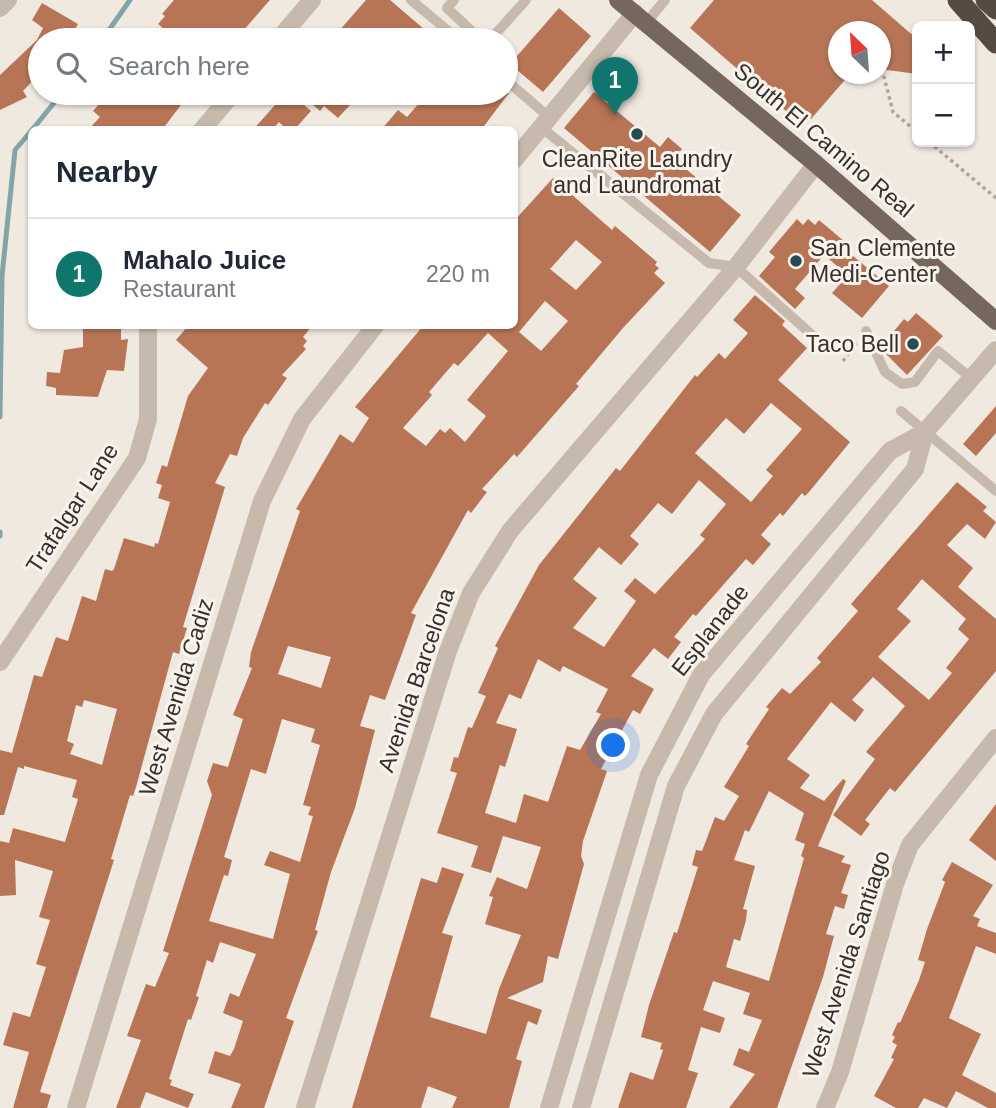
<!DOCTYPE html>
<meta charset="utf-8">
<style>
:root{--surface:#fff;--page:#f6f6f7;--text:#1f2937;--muted:#747a83;--line:#e0e1e3;--accent:#0f766e}
body{margin:0;font-family:Helvetica,sans-serif;background:var(--page);color:var(--text)}
.controls{position:absolute;right:21px;top:21px;display:grid;overflow:hidden;border-radius:10px;box-shadow:0 2px 5px #0004}
.controls button{width:63px;height:63px;display:grid;place-items:center;padding:0;border:0;border-bottom:2px solid var(--line);background:var(--surface);color:var(--text);font:35px sans-serif}
.compass{position:absolute;left:828px;top:21px;width:63px;height:63px;border-radius:50%;background:var(--surface);box-shadow:0 2px 5px #0004;rotate:335deg}
.you{position:absolute;left:614px;top:746px;width:24px;height:24px;margin:-18px;border:5px solid #fff;border-radius:50%;background:#1a73e8;box-shadow:0 0 0 10px #1a73e833}
.badge{display:grid;place-items:center;width:46px;height:46px;border-radius:50%;background:var(--accent);color:#fff;font-size:23px;font-weight:700}
.pin{position:absolute;translate:-50% -58px;filter:drop-shadow(0 2px 4px #0008)}
.pin::after{content:'';position:absolute;top:37px;width:24px;height:21px;background:inherit;clip-path:polygon(0 0,100% 0,50% 100%)}
.list{margin:0;padding:0;list-style:none}
h2{display:flex;justify-content:space-between;align-items:center;height:91px;margin:0;padding:0 28px;font-size:30px}
h2 small{font-size:23px;font-weight:400;color:var(--muted)}
.list li{display:grid;grid-template-columns:46px 1fr auto;gap:21px;align-items:center;box-sizing:border-box;height:112px;padding:0 28px;border-top:2px solid var(--line)}
.list b{display:block;font-size:26px;white-space:nowrap}
.list p{margin:0;font-size:23px;white-space:nowrap;color:var(--muted)}
.list em{font-size:23px;font-style:normal;color:var(--muted)}
.icon{flex:none;width:38px;height:38px;fill:none;stroke:currentColor;stroke-width:2;stroke-linecap:round;stroke-linejoin:round}
.map{position:relative;flex:none;width:996px;height:1108px;overflow:hidden}
.search{position:absolute;background:var(--surface);box-shadow:0 2px 5px #0004;left:28px;top:28px;width:490px;height:77px;display:flex;align-items:center;gap:18px;box-sizing:border-box;padding:0 24px;border-radius:38px;color:var(--muted);font-size:26px}
.panel{position:absolute;background:var(--surface);box-shadow:0 2px 5px #0004;left:28px;top:126px;width:490px;height:203px;border-radius:10px}
.map>svg:first-child{display:block}
.lines{fill:none;stroke-linecap:round;stroke-linejoin:round}
.stream{stroke:#82a5a9;stroke-width:5}
.building{fill:#b77556;fill-rule:evenodd}
.path{stroke:#b2a597;stroke-width:3.5;stroke-dasharray:3.5 3.5;stroke-linecap:butt}
.service{stroke:#c7baad;stroke-width:10}
.minor{stroke:#c7baad;stroke-width:18}
.tertiary{stroke:#c7baad;stroke-width:18}
.primary{stroke:#76675e;stroke-width:18}
.motorway{stroke:#564a43;stroke-width:21}
.poi-dot{fill:#254c52;stroke:#f8f3ec;stroke-width:2.5}
.labels{text-anchor:middle;stroke-width:6;stroke-linejoin:round;paint-order:stroke}
.street-label{font-size:23px;fill:#362f2b;stroke:#f8f3ec}
.poi-label{font-size:23px;fill:#362f2b;stroke:#f8f3ec}
</style>
<div class="map">
<svg width="996" height="1108" viewBox="0 0 996 1108">
<rect width="100%" height="100%" fill="#f0e9e0"/>
<g class="lines">
<g class="stream">
<polyline points="102,40 130,0"/>
<polyline points="32,130 62,93"/>
<polyline points="0,417 2,276 15,150 32,130"/>
<polyline points="0,532 0,536"/>
</g>
</g>
<g class="building">
<polygon points="174,0 270,0 235,40 155,40 164,29 158,24 165,16 162,14"/>
<polygon points="366,0 390,0 424,29 415,40 331,40"/>
<polygon points="714,0 872,0 917,39 917,74 880,69 880,32 838,32 838,74 850,74 811,119 800,109 793,117 690,28"/>
<polygon points="42,3 78,24 68,40 40,40 40,73 23,91 27,97 0,110 0,75 37,40 43,28 32,20"/>
<polygon points="559,8 591,36 543,92 510,64"/>
<polygon points="594,92 660,147 668,137 682,149 674,159 741,215 710,252 564,128"/>
<polygon points="131,93 142,93 149,99 154,93 190,93 162,130 88,130 100,117 93,111 108,94 120,105"/>
<polygon points="299,93 361,93 338,118 324,106 320,111"/>
<polygon points="428,93 509,93 481,130 381,130 398,110 407,117"/>
<polygon points="282,97 290,104 296,98 311,111 294,130 287,130 279,122 272,130 253,130"/>
<path d="M553,178l59,52 3,-4 42,36 -2,3 4,3 -5,5 11,10 -42,45 -47,56 3,2 -62,71 -3,-3 -32,35 5,3 -16,21 -3,-3 -57,103 5,2 -31,85 -15,-5 -10,31 15,4 -20,78 -24,64 -16,58 3,1 -32,87 8,3 -30,87h-33l10,-24 -33,-11 7,-22 15,5 4,-7 9,-28 -20,-8 7,-20 9,4 17,-43 -36,-12 -7,21 -6,-3 -11,36 3,1 -8,23 -3,-1 -19,60 3,1 -2,5 24,9 -6,14 -42,-16 -6,16h-24l25,-68 -14,-4 19,-52 9,3 14,-34 -6,-2 49,-156 -5,-14 6,-18 15,4 15,-48 -10,-4 19,-47 -3,-1 2,-15 49,-141 -4,-2 44,-75 13,9 16,-25 -14,-11 68,-81h91v-105zM576,240l26,22 -26,28 -26,-21zM545,301l23,20 -27,30 -22,-19zM488,333l20,18 -41,49 19,16 -21,26 -15,-14 -5,5 -5,-4 -14,17 -23,-18 29,-33 -3,-3 25,-29 4,3zM288,646l43,11 -10,31 -43,-14zM282,719l33,10 -4,13 9,3 -17,60 8,2 -3,8 5,1 -13,46 -30,-11 -6,14 26,9 -17,65 -64,-18 15,-46 4,1 4,-16 -8,-3 27,-88 15,5z"/>
<polygon points="797,219 803,225 808,219 815,225 819,220 851,247 847,251 889,286 862,318 832,293 848,275 824,255 795,289 805,298 795,309 759,276 775,257 769,252"/>
<path d="M755,295l30,26 -3,4 25,23 -29,32 72,62 -41,50 -4,4 -3,-3 -19,23 -3,-3 -19,22 10,9 -18,21 -7,-6 -50,57 -3,-2 -19,23 7,5 -13,17 -14,-11 -23,28 23,13 -14,25 -7,-4 -32,59 6,2 -24,70 -2,15 3,8 -26,95 -10,-3 -5,26 -36,16 35,12 -5,15 -9,-4 -12,38 6,2 -13,47h-57l5,-11 -29,-11 -7,22h-69l69,-230 16,5 5,-16 22,7 -22,59 11,3 -23,81 56,17 13,-45 22,-54 -36,-11 8,-27 -4,-1 8,-19 30,12 14,-42 -38,-11 -12,37 -20,-6 7,-21 -41,-13 20,-60 -7,-2 4,-14 4,1 10,-31 4,1 14,-32 -8,-3 20,-45 -3,-2 44,-81 77,-97 4,3 75,-96 2,2 22,-24 6,6 23,-26 -15,-13zM771,403l31,26 -36,41 7,6 -22,26 -56,-49 31,-35 18,16zM699,480l27,24 -26,31 5,4 -50,55 -20,-16 -11,13 12,10 -32,46 -31,-19 24,-30 -24,-19 26,-32 22,18 18,-21 -9,-8 28,-33 14,11zM538,659l22,13 3,-6 45,23 -12,23 5,2 -21,36 -13,-4 -19,56 -24,-8 -8,29 -31,-10 15,-48 5,2 12,-38 -21,-6 13,-29 12,5z"/>
<polygon points="916,313 943,336 907,375 884,352 899,336 894,331 904,319 908,322"/>
<polygon points="83,326 121,326 121,340 128,339 124,371 107,370 98,397 56,395 56,388 46,386 47,372 60,373 64,350 83,347"/>
<path d="M188,326h124l-9,11 4,4 -4,5 3,3 -24,26 5,3 -19,27 -3,-2 -22,35 -6,18 -7,-2 -15,29 10,4 -42,140 4,1 -8,26 -6,-2 -37,135 -3,9 -3,-1 -19,64 3,1 -74,232 11,3 -4,13h-34l16,-56 -26,-7 10,-33 17,5 16,-50 -10,-3 14,-44 -11,-3 14,-46 -38,-11 1,35 -16,1v-55l9,2 4,-15 52,14 13,-43 -6,-2 5,-17 -53,-14v3l-6,-2 -14,48h-4v-65l12,3 22,-78 8,2 14,-40 12,4 14,-45 14,5 9,-32 7,2 2,-2 10,-31 30,9 1,-4 3,1 12,-42 -12,-4 4,-13 -6,-2 6,-18 5,2 21,-71 20,-28 -32,-28zM84,700l33,9 -15,56 -32,-11 4,-10 -7,-3 9,-36 6,2z"/>
<polygon points="996,406 996,433 976,456 963,444"/>
<path d="M957,482l30,25 -4,4 13,11 -11,17 -18,-15 -20,21 26,23 -15,19 38,32v52l-101,121 -5,-4 -25,32 5,4 -9,12 -28,-21 42,-56 -9,-7 39,-46 -32,-29 -21,23 12,10 -9,12 -24,-20 -44,57 23,16 -10,13 24,13 19,-22 3,2 -28,65 27,10 -4,6 10,3 -10,28 7,2 -4,14 -9,-3 -9,28 8,2 -11,41 -46,131h-48l26,-34 -22,-9 6,-17 10,4 13,-32 -19,-6 7,-21 -37,-12 -10,29 22,8 -5,15 -19,-6 -13,43 10,3 -12,35h-68l12,-36 23,8 10,-30 -3,-1 2,-6 -21,-6 8,-32 25,-73 3,1 21,-66 -6,-2 4,-15 6,1 13,-34 9,4 15,-25 -15,-9 25,-41 -3,-2 23,-35 -3,-2 16,-19 8,6 31,-32 -4,-4 41,-47 -7,-7zM922,579l44,40 -8,10 11,10 -23,29 6,5 -23,27 -51,-43 33,-36 -14,-12zM769,791l35,22 -9,27 10,4 -4,12 3,2 -35,123 -43,-14 8,-28 6,2 6,-21 1,-10 -4,-1 12,-43 -21,-6 11,-30 4,2z"/>
<polygon points="996,804 996,861 969,840"/>
<polygon points="952,862 993,885 973,916 980,919 977,926 996,933 996,954 976,946 949,1018 981,1034 962,1075 996,1093 996,1108 988,1108 956,1091 947,1108 924,1098 918,1108 896,1108 874,1096 894,1059 891,1058 897,1045 892,1042 895,1037 892,1035 898,1022 900,1023 919,980 925,962 918,960 927,929 945,882 942,880"/>
</g>
<g class="lines">
<g class="path">
<polyline points="882,69 893,112 917,132"/>
<polyline points="929,142 996,198"/>
<polyline points="843,361 856,343"/>
</g>
<g class="service">
<polyline points="411,0 459,40"/>
<polyline points="454,0 447,8 481,40"/>
<polyline points="646,23 665,0"/>
<polyline points="490,40 526,0"/>
<polyline points="506,80 550,118"/>
<polyline points="542,128 709,263 736,267 820,342"/>
<polyline points="866,331 885,372 902,384 915,382 938,351 971,378"/>
<polyline points="901,411 996,491"/>
</g>
<g class="minor">
<polyline points="0,8 8,0"/>
<polyline points="278,40 312,0"/>
<polyline points="202,130 233,93"/>
<polyline points="514,160 635,13"/>
<polyline points="0,662 137,458 148,419 148,326"/>
<polyline points="76,1108 262,501 302,419 375,326"/>
<polyline points="305,1108 448,651 471,593 510,531 736,267 816,164"/>
<polyline points="825,1108 840,1072 895,884 910,845 996,738"/>
</g>
<g class="tertiary">
<polyline points="549,1108 649,775 701,675 890,451 925,432 996,350"/>
<polyline points="581,1108 676,786 714,714 915,469 925,432"/>
</g>
<polyline class="primary" points="618,0 816,164 996,321"/>
<g class="motorway">
<polyline points="958,0 996,43"/>
<polyline points="986,0 996,9"/>
</g>
</g>
<g class="poi-dot">
<circle cx="637" cy="134" r="7"/>
<circle cx="796" cy="261" r="7"/>
<circle cx="913" cy="344" r="7"/>
</g>
<g class="labels">
<g class="street-label">
<text transform="translate(824 140) rotate(40)" y="8">South El Camino Real</text>
<text transform="translate(72 508) rotate(-57)" y="8">Trafalgar Lane</text>
<text transform="translate(710 630) rotate(-52)" y="8">Esplanade</text>
<text transform="translate(416 680) rotate(-71)" y="8">Avenida Barcelona</text>
<text transform="translate(176 697) rotate(-73)" y="8">West Avenida Cadiz</text>
<text transform="translate(846 964) rotate(-72)" y="8">West Avenida Santiago</text>
</g>
<g class="poi-label">
<text x="637" y="167">CleanRite Laundry<tspan x="637" dy="26">and Laundromat</tspan></text>
<text x="810" y="256" text-anchor="start">San Clemente<tspan x="810" dy="26">Medi-Center</tspan></text>
<text x="899" y="352" text-anchor="end">Taco Bell</text>
</g>
</g>
</svg>
<div class="controls">
<button>+</button>
<button>−</button>
</div>
<svg class="compass" viewBox="-18 -18 36 36"><path d="M0-13l5 13h-10z" fill="#e53935"/><path d="M0 13l5-13h-10z" fill="#747a83"/></svg>
<div class="you"></div>
<div class="pin badge" style="left:615px;top:115px">1</div>
<div class="search"><svg class="icon" aria-label="search" viewBox="0 0 24 24"><circle cx="10" cy="10" r="6"/><path d="M15 15l6 6"/></svg>Search here</div>
<section class="panel">
<h2>Nearby<small></small></h2>
<ul class="list">
<li><span class="badge">1</span><div><b>Mahalo Juice</b><p>Restaurant</p></div><em>220 m</em></li>
</ul>
</section>
</div>
